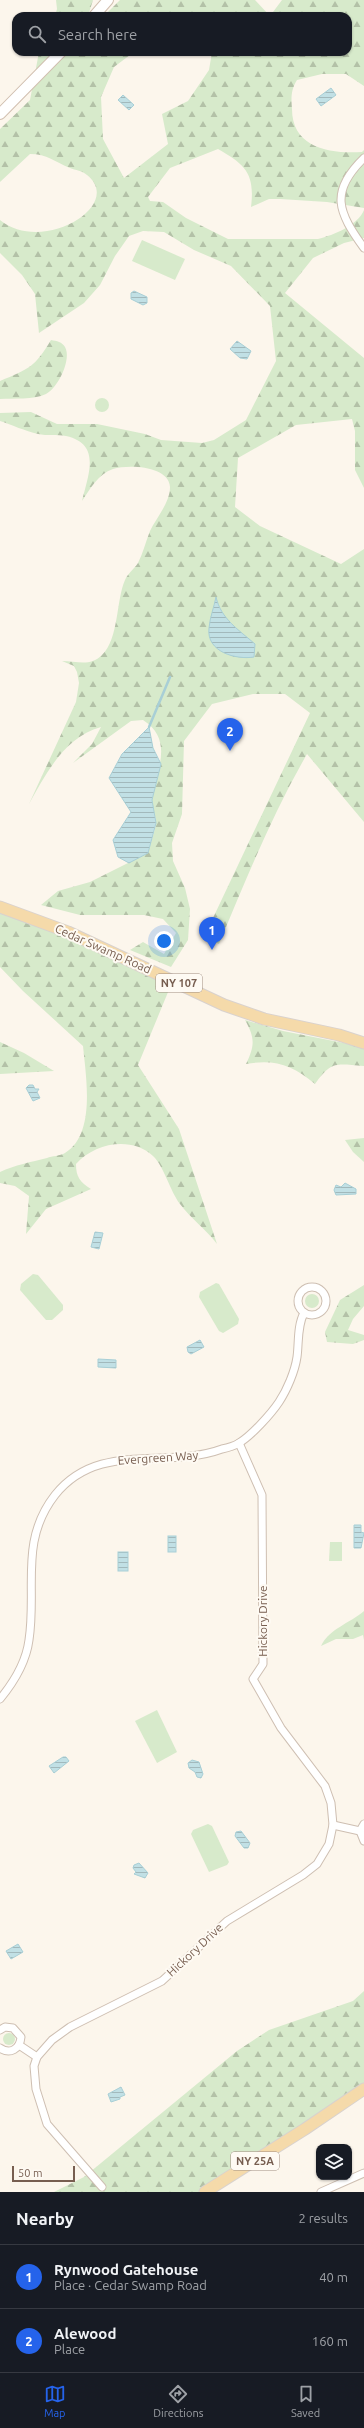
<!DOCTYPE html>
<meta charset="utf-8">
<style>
:root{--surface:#171b24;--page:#20242c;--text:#f1f3f6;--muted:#9ea1a6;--line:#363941;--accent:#2563eb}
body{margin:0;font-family:Ubuntu,sans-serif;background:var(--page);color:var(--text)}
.controls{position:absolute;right:12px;bottom:12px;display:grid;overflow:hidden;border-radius:8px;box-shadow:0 1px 3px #0004}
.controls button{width:36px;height:36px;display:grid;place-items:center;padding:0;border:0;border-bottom:1px solid var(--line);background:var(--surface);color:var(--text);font:20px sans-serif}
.scale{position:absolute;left:12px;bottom:10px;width:63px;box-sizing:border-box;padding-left:4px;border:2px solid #775e50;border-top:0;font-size:11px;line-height:14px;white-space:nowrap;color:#775e50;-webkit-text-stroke:3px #fefaf3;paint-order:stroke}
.you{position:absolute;left:164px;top:941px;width:14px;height:14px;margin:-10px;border:3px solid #fff;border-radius:50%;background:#1a73e8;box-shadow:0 0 0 6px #1a73e833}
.badge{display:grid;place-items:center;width:26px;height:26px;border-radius:50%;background:var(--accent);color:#fff;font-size:13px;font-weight:700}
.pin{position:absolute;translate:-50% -33px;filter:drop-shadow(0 1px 2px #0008)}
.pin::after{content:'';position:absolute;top:21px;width:14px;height:12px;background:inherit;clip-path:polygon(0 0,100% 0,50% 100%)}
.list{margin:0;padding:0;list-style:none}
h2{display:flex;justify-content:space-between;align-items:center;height:52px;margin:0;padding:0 16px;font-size:17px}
h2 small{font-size:13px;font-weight:400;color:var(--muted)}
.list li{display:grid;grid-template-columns:26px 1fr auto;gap:12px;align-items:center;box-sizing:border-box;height:64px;padding:0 16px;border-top:1px solid var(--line)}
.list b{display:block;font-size:15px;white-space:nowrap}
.list p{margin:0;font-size:13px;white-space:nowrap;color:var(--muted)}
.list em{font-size:13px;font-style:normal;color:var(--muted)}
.icon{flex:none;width:22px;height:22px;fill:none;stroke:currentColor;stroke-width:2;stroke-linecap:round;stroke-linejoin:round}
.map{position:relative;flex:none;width:364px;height:2192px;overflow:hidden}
.search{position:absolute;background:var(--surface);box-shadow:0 1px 3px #0004;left:12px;right:12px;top:12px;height:44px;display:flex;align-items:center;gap:10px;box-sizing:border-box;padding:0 14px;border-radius:12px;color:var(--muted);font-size:15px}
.sheet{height:180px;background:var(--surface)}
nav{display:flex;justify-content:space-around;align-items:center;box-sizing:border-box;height:56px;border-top:1px solid var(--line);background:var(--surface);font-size:11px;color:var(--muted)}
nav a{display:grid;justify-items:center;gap:2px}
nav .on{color:var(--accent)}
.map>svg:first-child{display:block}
.grass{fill:#d7eacb}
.forest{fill:url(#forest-firs)}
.water{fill:url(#water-rules);stroke:#a8cfd6}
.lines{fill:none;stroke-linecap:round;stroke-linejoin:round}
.stream{stroke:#a8cfd6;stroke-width:2.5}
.street-casing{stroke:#cebfb2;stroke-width:9}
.secondary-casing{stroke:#d1bfb0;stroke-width:12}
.primary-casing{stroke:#d9d2ce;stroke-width:13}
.street{stroke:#fff;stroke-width:7}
.secondary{stroke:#fff;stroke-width:10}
.primary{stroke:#f5daaa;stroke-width:11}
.labels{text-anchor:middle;stroke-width:4;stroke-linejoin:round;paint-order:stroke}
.shield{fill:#fefaf3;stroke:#a08d81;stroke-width:1}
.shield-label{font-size:11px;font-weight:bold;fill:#775e50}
.street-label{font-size:12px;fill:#775e50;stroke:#fefaf3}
</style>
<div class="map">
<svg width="364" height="2192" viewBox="0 0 364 2192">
<defs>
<pattern id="forest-firs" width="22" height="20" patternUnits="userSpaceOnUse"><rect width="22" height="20" fill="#d7eacb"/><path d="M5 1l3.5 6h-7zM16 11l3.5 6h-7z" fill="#b3c1a7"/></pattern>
<pattern id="water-rules" width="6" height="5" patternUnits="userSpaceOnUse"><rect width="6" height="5" fill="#c1e0e5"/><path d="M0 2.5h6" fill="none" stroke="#a2b9bc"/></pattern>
</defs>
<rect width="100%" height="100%" fill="#fcf6ec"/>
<g class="grass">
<polygon points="142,240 185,259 175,280 132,261"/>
<circle cx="102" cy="405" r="7"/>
<polygon points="33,1274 38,1275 63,1305 63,1310 52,1320 46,1320 20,1290 21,1284"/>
<polygon points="216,1283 219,1284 239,1319 238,1324 223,1333 219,1331 199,1297 200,1292"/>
<circle cx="312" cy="1301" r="7"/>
<polygon points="330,1542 342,1542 342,1561 329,1561"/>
<polygon points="157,1710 177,1752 157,1763 135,1721"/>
<polygon points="208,1824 212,1826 229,1862 227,1865 209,1872 191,1834 193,1830"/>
<circle cx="9" cy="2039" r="6"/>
</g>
<g class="forest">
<polygon points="56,0 93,0 88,16 55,16 57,9"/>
<path d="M120,0h135l15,16 12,-16h82v86l-18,-12h-24l-25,6c-6,10 -6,17 -5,29 0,39 38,45 70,43l2,-2v58l-37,-6 -47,-3h-11l-18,8c4,-33 -5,-42 -33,-58l-48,19 -22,29 2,4 13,1 23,16 42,21h90c16,-4 40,-14 46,-29v28l-20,5 -31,15 -28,35 79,65v130l-9,-18v-39l-3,-12 -56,6 -58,33 -3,49 25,19 81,38 23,-15v273l-57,-68c-35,61 -61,125 -88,190l-15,-7 106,-224 -25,-19h-32l-41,10 -28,37 -2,73 -10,29 1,18 12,27 5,21 -2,31 -17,27 -41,-17 13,-8 21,12 12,-21 -13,-14 -19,-4h-64l-39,-10 17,-14 32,-9 58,-29c2,-9 7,-21 8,-30 0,-8 -5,-17 -4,-25 5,-29 22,-58 -9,-78l-12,1 -58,42 19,-19 9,-17c-36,10 -55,46 -72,77l47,-102 3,-19 -2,-11 -3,-6 -12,-5c15,0 28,6 40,-6 17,-16 14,-55 23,-75 3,-7 9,-11 13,-17 5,-10 8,-22 12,-32 6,-13 20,-28 20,-44 -1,-21 -41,-23 -57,-18 -15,5 -23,20 -31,32 6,-26 20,-57 -16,-65 -9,-2 -19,0 -28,-2 -13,-3 -26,-9 -38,-13v-8l31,-1 26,12h40l48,10 16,6 41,3 12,-3 32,-20 30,-59 -6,-55 -39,-40 -37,-16 -30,-18 -21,-1 -14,5 -14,20 -15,29 -16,18 -45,30 -4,-39 -13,-19 -22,-22v-33c43,35 125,-15 87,-45 -4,-4 -12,-5 -17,-7 -15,-6 -23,-14 -40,-14l-30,28v-53l30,-29 9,-48h95l-20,15 -13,30 2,42 21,39 44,-34 -6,-30 26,-13 21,-31 3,-18h136v-36h-244z"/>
<path d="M51,340c6,1 11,2 14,7 7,12 -7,41 -19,47 -13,6 -32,4 -46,5v-18c29,-12 35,-14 51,-41z"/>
<path d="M0,907l173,73 -35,85 41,64 38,115c-11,-15 -27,-26 -37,-40 -10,-13 -16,-38 -27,-48 -22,-20 -58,-13 -77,8 0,13 4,18 15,25l-45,20 -20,25 3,-38 -14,-10 -15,-3v-11c15,-7 31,-10 47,-14 5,-2 13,-2 18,-5 31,-19 21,-76 18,-107l-60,-55 -23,-24z"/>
<path d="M245,1020l38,11 81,16v19c-28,-2 -32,-6 -49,18 -23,-19 -40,-25 -69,-20 9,-19 9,-26 -1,-44z"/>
<polygon points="0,1042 24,1053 54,1071 0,1074"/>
<polygon points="364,1138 364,1162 353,1152 345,1140"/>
<polygon points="364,1285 364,1306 353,1319 348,1330 364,1335 364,1340 353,1344 327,1342 325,1332 340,1300"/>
<path d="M364,1611v29l-1,-5 -10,4h-17l-15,7c8,-17 29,-23 43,-35z"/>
<polygon points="364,1991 364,2089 205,2192 54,2192 84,2177 237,2051 269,2030 353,2001"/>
</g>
<g class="water">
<polygon points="331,88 336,95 321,106 316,99"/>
<polygon points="123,95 134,105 129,110 118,100"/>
<polygon points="134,291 147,297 147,303 143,305 131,299 131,293"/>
<polygon points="237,341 251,351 247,359 240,358 230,349"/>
<path d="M216,597c5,22 23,33 39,47l-1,13c-18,3 -48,-5 -45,-29 1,-11 5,-21 7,-31z"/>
<polygon points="149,727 153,748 161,764 152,800 156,823 148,853 129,863 118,857 113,840 131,812 109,778 122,754"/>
<polygon points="29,1085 33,1085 35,1089 39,1089 37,1092 40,1098 33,1101 26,1088"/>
<polygon points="345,1183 356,1189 356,1194 336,1195 334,1190 336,1185 341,1187"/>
<polygon points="95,1232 103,1233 99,1249 91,1247"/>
<polygon points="200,1340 204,1347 191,1354 188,1352 187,1347"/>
<polygon points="98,1359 116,1360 116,1368 98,1367"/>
<polygon points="354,1525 361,1525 361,1532 364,1533 361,1548 354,1548"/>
<rect x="168" y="1536" width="8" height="16"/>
<rect x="118" y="1552" width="10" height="19"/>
<polygon points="63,1757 66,1757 69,1761 54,1773 49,1766"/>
<polygon points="192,1760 199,1762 203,1774 201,1778 197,1777 195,1772 189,1768 188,1763"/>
<polygon points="241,1831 250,1843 248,1848 244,1848 235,1836 236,1832"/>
<polygon points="139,1863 148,1873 145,1878 134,1874 136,1872 133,1868 134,1865"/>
<polygon points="18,1944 23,1952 11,1959 6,1951"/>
<polygon points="121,2087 125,2095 120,2097 120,2099 111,2102 108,2094"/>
</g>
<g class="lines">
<polyline class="stream" points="149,727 170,677"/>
<defs>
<g id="street">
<path d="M364,158c-35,34 -26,54 0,90"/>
<circle cx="312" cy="1301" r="14"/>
<path d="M0,1699c14,-17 26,-36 29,-59 8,-52 -10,-99 26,-145 44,-55 110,-25 167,-46 5,-1 12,-3 17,-6 12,-7 32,-29 40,-41 8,-12 16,-31 18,-45 2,-14 0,-31 7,-44"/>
<polyline points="364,1824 360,1831 364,1841"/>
<polyline points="333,1825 360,1831"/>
<path d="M0,2030l5,-3 8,1 8,9c-1,12 -11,18 -21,11"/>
<polyline points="19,2045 37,2057"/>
<polyline points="102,2187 47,2124 36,2089 34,2066 37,2057 52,2040 70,2027 162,1981 227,1921 303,1875 317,1864 329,1844 333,1825 331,1803 325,1786 281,1728 253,1679 263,1664 262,1495 239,1443"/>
<polyline points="321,2192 364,2173"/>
</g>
<g id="secondary">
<polyline points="94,16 108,0"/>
<polyline points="0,114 61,52"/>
</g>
<g id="primary">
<polyline points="0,907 68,932 224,1005 264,1019 339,1035 364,1043"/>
<polyline points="205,2192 305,2129 364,2089"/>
</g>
</defs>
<use href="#street" class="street-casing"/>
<use href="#secondary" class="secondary-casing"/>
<use href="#primary" class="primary-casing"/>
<use href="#street" class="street"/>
<use href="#secondary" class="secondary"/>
<use href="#primary" class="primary"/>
</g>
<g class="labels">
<g class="shield">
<rect x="156" y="974" width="46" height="18" rx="3"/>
<rect x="231" y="2152" width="48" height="18" rx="3"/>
</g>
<g class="shield-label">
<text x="179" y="987">NY 107</text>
<text x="255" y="2165">NY 25A</text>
</g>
<g class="street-label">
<text transform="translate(103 949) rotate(24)" y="4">Cedar Swamp Road</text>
<text transform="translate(158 1458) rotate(-4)" y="4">Evergreen Way</text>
<text transform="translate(263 1621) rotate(-90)" y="4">Hickory Drive</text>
<text transform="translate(195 1950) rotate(-43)" y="4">Hickory Drive</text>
</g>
</g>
</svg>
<div class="controls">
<button><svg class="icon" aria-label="layers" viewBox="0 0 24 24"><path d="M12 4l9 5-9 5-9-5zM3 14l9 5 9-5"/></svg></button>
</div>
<div class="scale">50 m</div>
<div class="you"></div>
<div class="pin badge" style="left:212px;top:950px">1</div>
<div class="pin badge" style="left:230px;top:751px">2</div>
<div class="search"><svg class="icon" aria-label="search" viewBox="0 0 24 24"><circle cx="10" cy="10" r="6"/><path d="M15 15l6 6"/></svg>Search here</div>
</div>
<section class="sheet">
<h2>Nearby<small>2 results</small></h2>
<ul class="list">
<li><span class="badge">1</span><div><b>Rynwood Gatehouse</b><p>Place · Cedar Swamp Road</p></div><em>40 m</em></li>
<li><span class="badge">2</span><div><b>Alewood</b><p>Place</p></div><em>160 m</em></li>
</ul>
</section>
<nav>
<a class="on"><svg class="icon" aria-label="map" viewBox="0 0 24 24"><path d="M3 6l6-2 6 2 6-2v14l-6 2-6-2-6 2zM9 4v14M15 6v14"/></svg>Map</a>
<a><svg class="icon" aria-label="directions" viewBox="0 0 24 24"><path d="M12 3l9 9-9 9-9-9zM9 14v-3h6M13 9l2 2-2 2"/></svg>Directions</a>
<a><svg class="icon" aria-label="saved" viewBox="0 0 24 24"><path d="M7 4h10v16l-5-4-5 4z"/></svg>Saved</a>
</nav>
